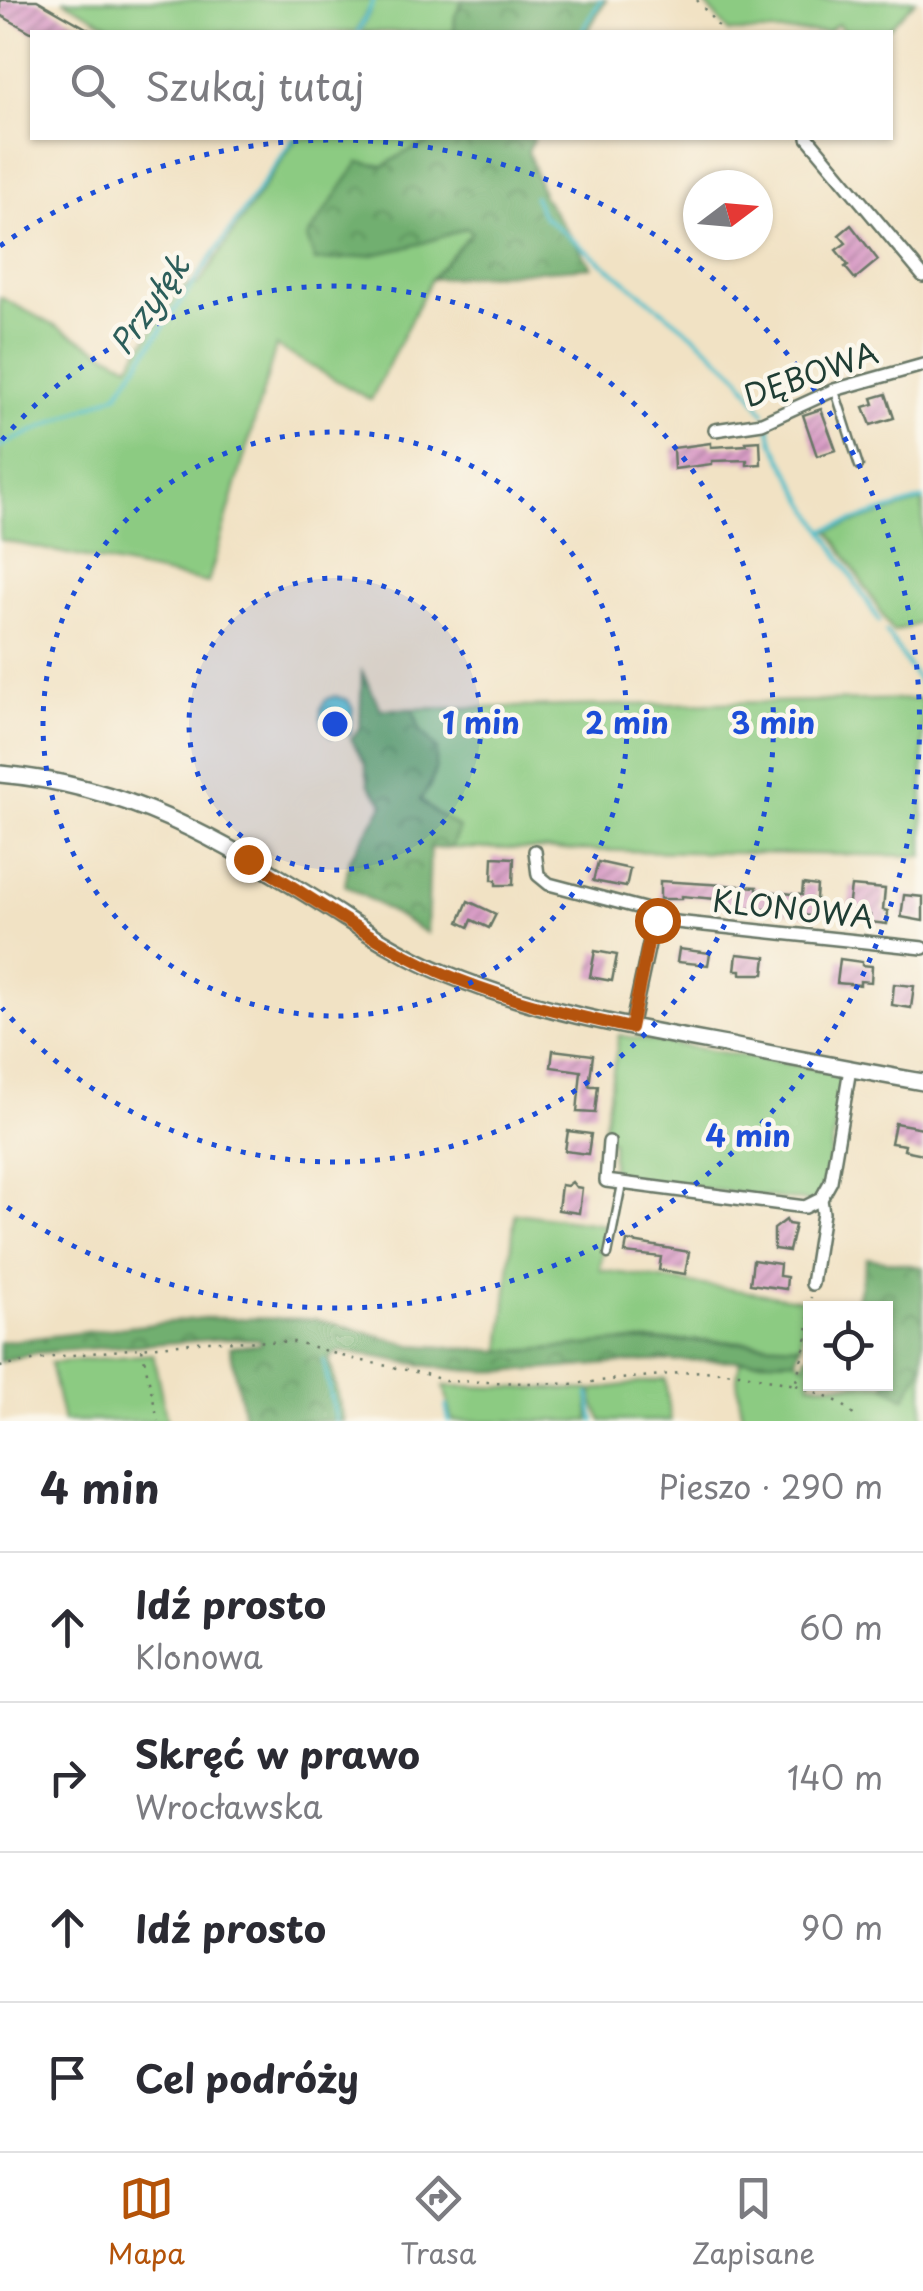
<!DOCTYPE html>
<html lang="pl">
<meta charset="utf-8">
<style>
:root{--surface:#fff;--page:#f2f2f3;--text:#2b2b33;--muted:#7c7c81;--line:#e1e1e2;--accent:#b45309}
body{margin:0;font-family:"Playpen Sans",sans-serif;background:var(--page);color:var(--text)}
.controls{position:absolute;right:30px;bottom:30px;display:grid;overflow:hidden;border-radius:0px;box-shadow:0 2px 8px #0004}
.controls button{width:90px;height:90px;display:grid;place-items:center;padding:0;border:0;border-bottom:2px solid var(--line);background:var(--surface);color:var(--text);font:50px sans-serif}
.compass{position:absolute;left:683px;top:170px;width:90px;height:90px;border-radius:50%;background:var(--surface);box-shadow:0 2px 8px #0004;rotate:74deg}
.stop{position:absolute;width:30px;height:30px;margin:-22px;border:8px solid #b45309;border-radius:50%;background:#fff}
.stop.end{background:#b45309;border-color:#fff;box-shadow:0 2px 10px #0008}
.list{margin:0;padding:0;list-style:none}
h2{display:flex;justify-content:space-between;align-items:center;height:130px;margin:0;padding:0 40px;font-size:42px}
h2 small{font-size:32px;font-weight:400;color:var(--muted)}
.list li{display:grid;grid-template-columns:65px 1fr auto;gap:30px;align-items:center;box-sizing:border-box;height:150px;padding:0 40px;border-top:2px solid var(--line)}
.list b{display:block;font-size:38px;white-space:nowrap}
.list p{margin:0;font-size:32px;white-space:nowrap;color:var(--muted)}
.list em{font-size:32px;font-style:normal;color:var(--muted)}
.icon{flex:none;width:55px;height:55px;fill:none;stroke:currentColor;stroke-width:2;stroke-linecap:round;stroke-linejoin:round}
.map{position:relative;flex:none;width:923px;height:1421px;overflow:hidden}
.search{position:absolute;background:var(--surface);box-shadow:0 2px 8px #0004;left:30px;right:30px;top:30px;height:110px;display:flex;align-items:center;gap:25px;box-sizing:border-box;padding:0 35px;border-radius:0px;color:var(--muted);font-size:38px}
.sheet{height:730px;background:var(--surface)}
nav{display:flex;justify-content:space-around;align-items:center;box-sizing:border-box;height:140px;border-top:2px solid var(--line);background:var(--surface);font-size:28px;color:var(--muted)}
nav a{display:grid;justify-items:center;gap:5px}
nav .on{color:var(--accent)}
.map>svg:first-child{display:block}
.green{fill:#8ccb82;stroke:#56845b;stroke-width:2.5}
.forest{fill:url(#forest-crowns);stroke:#487652;stroke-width:2.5}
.water{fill:url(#water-waves);stroke:#387e7f;stroke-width:2.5}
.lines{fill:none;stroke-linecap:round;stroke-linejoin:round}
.stream{stroke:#52bfca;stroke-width:4}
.building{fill:url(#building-hatch)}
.service-casing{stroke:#687766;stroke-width:11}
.minor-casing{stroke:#687766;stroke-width:16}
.tertiary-casing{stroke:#687766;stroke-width:20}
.path{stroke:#687766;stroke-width:2.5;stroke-dasharray:2.5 8;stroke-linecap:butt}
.service{stroke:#fff;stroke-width:6}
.minor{stroke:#fff;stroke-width:11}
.tertiary{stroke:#fff;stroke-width:15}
.route{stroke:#b45309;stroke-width:12}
.ring{fill:none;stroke:#1d4ed8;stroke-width:5;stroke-dasharray:5 10}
.labels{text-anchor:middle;stroke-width:9;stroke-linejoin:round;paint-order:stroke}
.street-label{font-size:30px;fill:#1f3d34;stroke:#fbf7ec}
.water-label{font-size:32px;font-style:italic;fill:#2c5e5a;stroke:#fbf7ec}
.centre{fill:#1d4ed8;stroke:#fbf7ec;stroke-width:5}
.ring-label{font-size:30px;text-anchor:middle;font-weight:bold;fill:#1d4ed8;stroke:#fbf7ec;stroke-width:9;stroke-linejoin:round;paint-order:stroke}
</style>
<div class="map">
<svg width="923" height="1421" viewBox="0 0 923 1421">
<defs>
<pattern id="forest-crowns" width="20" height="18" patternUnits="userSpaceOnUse" patternTransform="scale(2.5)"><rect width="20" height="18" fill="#71af70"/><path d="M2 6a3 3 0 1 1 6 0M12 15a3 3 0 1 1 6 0" fill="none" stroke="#5c905d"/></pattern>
<pattern id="water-waves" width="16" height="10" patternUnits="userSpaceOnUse" patternTransform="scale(2.5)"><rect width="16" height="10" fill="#52bfca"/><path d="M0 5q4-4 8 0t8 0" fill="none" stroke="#439ca5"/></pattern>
<pattern id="building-hatch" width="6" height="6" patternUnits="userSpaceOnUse" patternTransform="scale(2.5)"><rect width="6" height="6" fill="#d99dc6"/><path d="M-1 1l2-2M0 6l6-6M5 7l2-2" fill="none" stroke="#af81a2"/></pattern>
</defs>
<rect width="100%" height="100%" fill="#fbf7ec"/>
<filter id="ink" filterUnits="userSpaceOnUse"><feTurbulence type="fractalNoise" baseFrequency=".01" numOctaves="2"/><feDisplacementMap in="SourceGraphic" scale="20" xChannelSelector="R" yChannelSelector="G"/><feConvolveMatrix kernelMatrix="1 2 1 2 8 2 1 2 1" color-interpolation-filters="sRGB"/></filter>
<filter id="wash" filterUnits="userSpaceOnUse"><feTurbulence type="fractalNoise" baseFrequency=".0048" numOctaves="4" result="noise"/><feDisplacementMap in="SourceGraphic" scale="40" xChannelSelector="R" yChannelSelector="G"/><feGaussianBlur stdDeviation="2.25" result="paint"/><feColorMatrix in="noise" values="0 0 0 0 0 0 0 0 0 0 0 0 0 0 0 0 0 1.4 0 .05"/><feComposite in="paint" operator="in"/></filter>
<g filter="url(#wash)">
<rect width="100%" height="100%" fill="#f1e2c4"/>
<g class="green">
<polygon points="63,0 463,0 455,16 454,32 360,32 370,12 367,10 356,32 121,32"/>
<polygon points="702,0 916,0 885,32 845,32 838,24 827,32 729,32"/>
<polygon points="297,138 429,138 430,142 402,154 384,166 453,233 466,228 472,232 431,279 371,400 276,346 208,583 0,540 0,297 129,365 181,289 189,285 199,284"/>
<polygon points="923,501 923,622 893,632 831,533 828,531"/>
<path d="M923,699v157l-472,-8 7,-20 -29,-20 -9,-9c14,-14 16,-30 17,-49l-17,-20 -7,-21z"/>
<polygon points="619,1035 839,1072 844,1079 823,1193 812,1202 616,1179 612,1173 612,1141 602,1138"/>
<path d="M515,1213l91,12 -6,45 204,30 -3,45c-61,-3 -124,-8 -185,-3 -39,3 -77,9 -115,9z"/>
<polygon points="153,1354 167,1421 63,1421 50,1363"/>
<polygon points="806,1355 810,1356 810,1384 883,1384 905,1397 923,1365 923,1421 745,1421 742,1417 737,1379 740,1361 796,1359 804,1365"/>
<polygon points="665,1379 671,1421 602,1421 595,1406 592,1391 588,1395 590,1421 453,1421 444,1386 593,1390"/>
</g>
<g class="forest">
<polygon points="463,0 606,0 587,32 454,32 455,16"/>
<path d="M429,138h105l-6,13 15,45 49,71 -161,12 41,-47 -6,-4c-48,19 -99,31 -151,33l-8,-23 52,-76 25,4 18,-12 28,-11z"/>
<path d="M362,672l19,37h32l7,21 17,20c-1,20 -4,34 -17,50l10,9 29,19 -8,20h-21l-3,85 -82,-48 4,-25 35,-56 -15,-19 -4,-21 -14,-25 9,-11z"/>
<polygon points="867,1258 923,1267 923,1365 905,1398 883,1384 886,1384 886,1308 855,1308"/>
<path d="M204,1318l112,1 96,26 89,6h27l90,-9 56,-1 127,4 -5,14c-47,3 -93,0 -139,2 -60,2 -118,12 -178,10 -46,-2 -92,-13 -138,-20l-12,7 15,63h-99l-15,-74 31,-3 -1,-5h-42l-183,14 -35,9v-20z"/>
</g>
<path class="water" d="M335,696l13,4 5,9 -3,25 -19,3c-12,-13 -17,-36 4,-41z"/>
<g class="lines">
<g class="stream">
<polyline points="358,32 374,0"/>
<polyline points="581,32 601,0"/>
<polyline points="534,197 543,216 701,341 740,377 764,413"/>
<polyline points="769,425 773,442 804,499 879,621"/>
<polyline points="0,446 117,394 294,138"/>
<polyline points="824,530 923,499"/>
<polyline points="886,632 923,688"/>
<polyline points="324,1361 336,1421"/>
<polyline points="589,1394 594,1421"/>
<polyline points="446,1406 449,1421"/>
</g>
</g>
<g id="blocks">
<g class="building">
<polygon points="0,0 37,0 93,32 31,32 0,15"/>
<polygon points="851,225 878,260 855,279 845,267 848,265 836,250 846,243 839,235"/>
<polygon points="886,394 894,418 871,425 864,407 874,404 872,398"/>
<polygon points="821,409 836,450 817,456 803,415"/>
<polygon points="760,441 761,464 747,465 747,460 712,461 712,464 674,469 673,448 711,443 711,447 747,445 746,442"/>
<polygon points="493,857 514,858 513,885 496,885 496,880 492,880"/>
<polygon points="598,862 630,869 626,887 593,881"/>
<polygon points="660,881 757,887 757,890 802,895 803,884 817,886 816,899 822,904 815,908 814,917 777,910 719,907 720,905 716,904 716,899 682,896 682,899 660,899"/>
<polygon points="851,886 885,889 883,910 888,911 887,924 870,922 870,915 862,914 862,910 848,909"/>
<polygon points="904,895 923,897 923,921 901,917"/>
<polygon points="468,901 496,914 489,928 472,920 469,927 459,922"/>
<polygon points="679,949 710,953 708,965 677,962"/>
<polygon points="595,951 617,955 612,981 590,977"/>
<polygon points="737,954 766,957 764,974 741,974 741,970 735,970"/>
<polygon points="840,959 862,962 862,965 872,966 871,982 860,981 860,985 837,983"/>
<polygon points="894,984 914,986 911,1008 892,1005"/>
<polygon points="553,1050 593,1055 589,1086 598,1086 595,1113 577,1112 581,1071 551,1067"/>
<polygon points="895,1123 923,1128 923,1154 904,1150 905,1145 891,1143"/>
<polygon points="568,1131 591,1134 588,1154 565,1151"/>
<polygon points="572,1182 576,1187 582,1188 579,1213 558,1210 561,1185 567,1186"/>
<polygon points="786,1220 788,1224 795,1225 789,1251 774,1249 774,1229"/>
<polygon points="627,1241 689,1252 685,1274 659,1270 661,1257 625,1253"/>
<polygon points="753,1260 780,1264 779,1276 787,1277 786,1289 750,1284"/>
</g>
</g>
</g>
<g filter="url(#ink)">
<use href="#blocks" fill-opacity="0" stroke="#687766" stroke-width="2.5"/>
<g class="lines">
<defs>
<g id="service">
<polyline points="835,391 859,466"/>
<polyline points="608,1255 622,1184"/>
</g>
<g id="minor">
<polyline points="808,138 923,276"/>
<polyline points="715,430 762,423 834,390 923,365"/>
<polyline points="535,851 538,875 549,884 644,909 652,913 657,920 923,948"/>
<polyline points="631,1028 649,944 657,920"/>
<polyline points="609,1142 606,1181 805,1207 821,1199"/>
<polyline points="812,1284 823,1213 821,1199 831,1181 850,1069"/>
</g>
<path id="tertiary" d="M0,774c129,11 219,66 326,132 38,24 76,50 118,67 89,37 177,53 271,70 69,13 139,27 208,39"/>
</defs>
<use href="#service" class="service-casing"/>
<use href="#minor" class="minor-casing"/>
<use href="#tertiary" class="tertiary-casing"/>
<g class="path">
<polyline points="697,0 723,32"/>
<polyline points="142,1349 158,1421"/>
<polyline points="0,1367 53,1357 208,1341 297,1342 349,1358 425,1374 445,1381 570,1384 701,1371 740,1373 795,1385 806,1341 811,1297"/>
<path d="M796,1385c23,9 49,14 61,36"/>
</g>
<use href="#service" class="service"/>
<use href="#minor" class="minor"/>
<use href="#tertiary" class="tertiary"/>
</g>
</g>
<g class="lines" filter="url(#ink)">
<path class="route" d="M248,859c63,38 125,83 192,113 62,27 126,42 191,56l17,-84 9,-24"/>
</g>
<circle cx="335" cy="724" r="146" fill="#1d4ed8" fill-opacity=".12"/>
<g class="ring">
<circle cx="335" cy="724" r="146"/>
<circle cx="335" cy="724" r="292"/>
<path d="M2 440A438 438 0 1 1 2 1008"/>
<path d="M0 246A584 584 0 1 1 0 1202"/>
</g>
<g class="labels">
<g class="street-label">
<text transform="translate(811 375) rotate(-19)" y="10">DĘBOWA</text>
<text transform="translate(793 910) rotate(6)" y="10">KLONOWA</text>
</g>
<g class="water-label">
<text transform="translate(150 305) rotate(-55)" y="11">Przyłęk</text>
</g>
</g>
<circle cx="335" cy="724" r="15" class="centre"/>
<g class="ring-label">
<text x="481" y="734">1 min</text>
<text x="627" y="734">2 min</text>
<text x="773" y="734">3 min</text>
<text x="748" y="1147">4 min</text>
</g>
</svg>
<div class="controls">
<button><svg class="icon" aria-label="locate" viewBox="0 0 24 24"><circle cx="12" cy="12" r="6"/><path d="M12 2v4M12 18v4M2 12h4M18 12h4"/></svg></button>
</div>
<svg class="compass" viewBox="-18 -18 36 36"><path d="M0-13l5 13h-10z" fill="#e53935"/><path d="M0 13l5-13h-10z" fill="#7c7c81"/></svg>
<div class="stop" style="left:657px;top:920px"></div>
<div class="stop end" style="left:248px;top:859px"></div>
<div class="search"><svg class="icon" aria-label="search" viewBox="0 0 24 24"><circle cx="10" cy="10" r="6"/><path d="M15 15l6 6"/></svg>Szukaj tutaj</div>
</div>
<section class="sheet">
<h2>4 min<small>Pieszo · 290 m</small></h2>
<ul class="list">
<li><svg class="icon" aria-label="ahead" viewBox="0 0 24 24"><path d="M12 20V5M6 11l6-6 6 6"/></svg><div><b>Idź prosto</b><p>Klonowa</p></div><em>60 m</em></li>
<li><svg class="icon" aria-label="right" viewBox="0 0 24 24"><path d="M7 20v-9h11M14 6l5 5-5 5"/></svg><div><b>Skręć w prawo</b><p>Wrocławska</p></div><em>140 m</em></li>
<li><svg class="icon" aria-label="ahead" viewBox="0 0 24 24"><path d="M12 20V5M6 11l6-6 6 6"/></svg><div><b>Idź prosto</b></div><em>90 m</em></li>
<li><svg class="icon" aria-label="arrive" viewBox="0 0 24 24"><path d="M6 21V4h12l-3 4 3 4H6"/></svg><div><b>Cel podróży</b></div></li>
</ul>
</section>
<nav>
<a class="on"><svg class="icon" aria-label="map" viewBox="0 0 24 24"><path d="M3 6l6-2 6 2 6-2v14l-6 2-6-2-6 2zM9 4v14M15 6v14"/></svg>Mapa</a>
<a><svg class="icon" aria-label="directions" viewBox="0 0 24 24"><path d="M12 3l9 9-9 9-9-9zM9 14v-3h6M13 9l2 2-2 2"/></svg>Trasa</a>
<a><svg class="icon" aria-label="saved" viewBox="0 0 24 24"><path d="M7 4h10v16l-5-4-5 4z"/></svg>Zapisane</a>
</nav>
